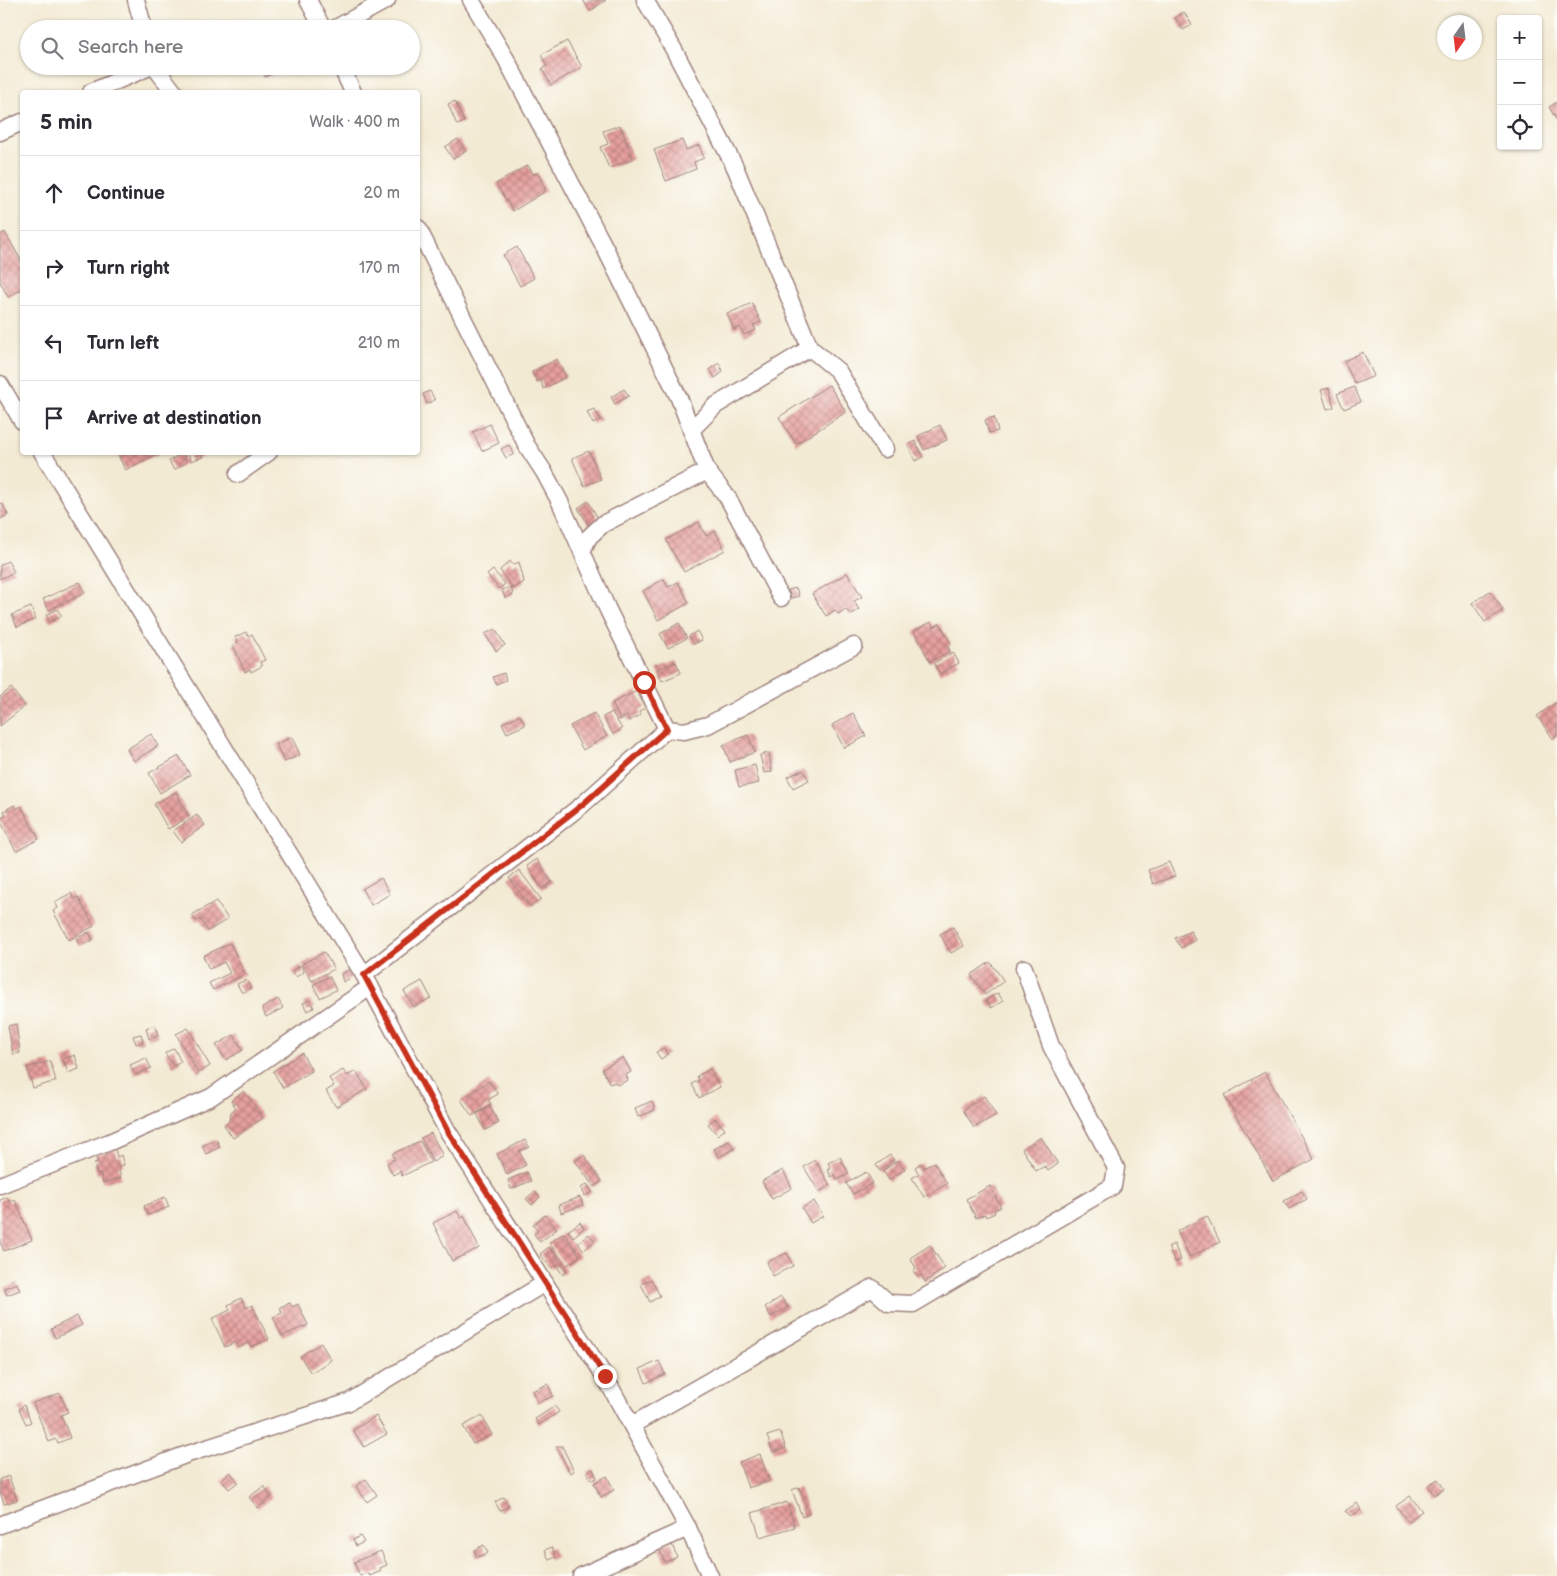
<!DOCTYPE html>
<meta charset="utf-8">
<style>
:root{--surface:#fff;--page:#f2f2f3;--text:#2b2b33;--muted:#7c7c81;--line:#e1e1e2}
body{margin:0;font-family:"Balsamiq Sans",sans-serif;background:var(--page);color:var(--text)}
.controls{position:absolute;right:15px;top:15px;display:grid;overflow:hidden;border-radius:5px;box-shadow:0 1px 4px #0004}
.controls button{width:45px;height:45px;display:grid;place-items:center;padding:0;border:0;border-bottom:1px solid var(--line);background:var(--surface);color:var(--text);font:25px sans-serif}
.compass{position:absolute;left:1437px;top:15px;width:45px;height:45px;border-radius:50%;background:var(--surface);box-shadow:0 1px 4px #0004;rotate:194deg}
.stop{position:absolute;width:15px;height:15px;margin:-11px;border:4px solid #c8321e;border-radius:50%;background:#fff}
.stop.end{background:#c8321e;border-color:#fff;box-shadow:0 1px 5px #0008}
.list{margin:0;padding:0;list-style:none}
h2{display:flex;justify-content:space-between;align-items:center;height:65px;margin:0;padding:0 20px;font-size:21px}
h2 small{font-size:16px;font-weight:400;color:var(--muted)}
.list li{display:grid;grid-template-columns:32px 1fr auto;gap:15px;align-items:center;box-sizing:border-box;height:75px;padding:0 20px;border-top:1px solid var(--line)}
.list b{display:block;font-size:19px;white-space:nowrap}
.list em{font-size:16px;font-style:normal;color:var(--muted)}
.icon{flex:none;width:28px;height:28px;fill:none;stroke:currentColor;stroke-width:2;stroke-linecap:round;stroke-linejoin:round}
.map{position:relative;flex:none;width:1557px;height:1576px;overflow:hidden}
.search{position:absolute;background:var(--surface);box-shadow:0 1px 4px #0004;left:20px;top:20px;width:400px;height:55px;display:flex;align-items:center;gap:12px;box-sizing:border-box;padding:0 18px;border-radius:28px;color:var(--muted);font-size:19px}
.panel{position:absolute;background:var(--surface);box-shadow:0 1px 4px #0004;left:20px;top:90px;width:400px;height:365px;border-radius:5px}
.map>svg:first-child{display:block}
.building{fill:url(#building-cross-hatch)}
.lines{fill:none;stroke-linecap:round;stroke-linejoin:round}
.minor-casing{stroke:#9e847f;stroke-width:19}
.minor{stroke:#fff;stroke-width:16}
.route{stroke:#c8321e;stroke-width:6}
</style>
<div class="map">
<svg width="1557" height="1576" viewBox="0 0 1557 1576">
<defs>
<pattern id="building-cross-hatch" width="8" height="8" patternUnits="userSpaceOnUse" patternTransform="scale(1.25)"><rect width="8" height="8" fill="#e59f9d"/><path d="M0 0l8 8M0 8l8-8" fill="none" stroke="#bc8180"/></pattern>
</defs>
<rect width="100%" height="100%" fill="#fdfcf7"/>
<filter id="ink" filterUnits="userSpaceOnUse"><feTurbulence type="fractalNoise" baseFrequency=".02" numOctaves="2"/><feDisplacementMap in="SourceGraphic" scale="10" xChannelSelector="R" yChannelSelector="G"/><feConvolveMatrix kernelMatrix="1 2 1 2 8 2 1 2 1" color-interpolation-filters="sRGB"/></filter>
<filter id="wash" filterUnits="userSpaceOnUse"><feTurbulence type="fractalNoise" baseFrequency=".0096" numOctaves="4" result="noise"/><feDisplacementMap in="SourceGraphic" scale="20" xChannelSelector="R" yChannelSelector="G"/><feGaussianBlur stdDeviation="1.12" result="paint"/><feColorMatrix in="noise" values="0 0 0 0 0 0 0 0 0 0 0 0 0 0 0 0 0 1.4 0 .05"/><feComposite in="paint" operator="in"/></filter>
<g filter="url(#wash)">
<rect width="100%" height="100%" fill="#f3ead3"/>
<g id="blocks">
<g class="building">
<polygon points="583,0 606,0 590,11"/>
<polygon points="1184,12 1192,25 1183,30 1175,18"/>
<polygon points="567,41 582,67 551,85 542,69 547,66 541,55"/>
<polygon points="260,66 282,66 283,69 265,77"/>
<polygon points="455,101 464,122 457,125 448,104"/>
<polygon points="1557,102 1557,120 1549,107"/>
<polygon points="620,125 633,159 609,168 600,147 608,144 603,131"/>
<polygon points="458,139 466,151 453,159 445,147"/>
<polygon points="682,140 686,150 699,145 704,158 694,162 696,169 666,181 654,150"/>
<polygon points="528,165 533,174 538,173 546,191 513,211 496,184"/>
<polygon points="5,232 22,262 22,289 8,297 0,282 0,235"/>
<polygon points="517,247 534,278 520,286 503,255"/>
<polygon points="752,303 761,322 753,325 756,330 744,335 740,327 734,330 727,314"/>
<polygon points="1363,352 1374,376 1355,384 1344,361"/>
<polygon points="557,359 566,377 543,389 541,380 537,382 532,372"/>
<polygon points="719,363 723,372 715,378 710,369"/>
<polygon points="829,385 846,412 796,444 779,417"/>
<polygon points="1354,387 1361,402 1344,409 1337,394"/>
<polygon points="1329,388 1334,407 1327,409 1321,390"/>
<polygon points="624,389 629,396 615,404 611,397"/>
<polygon points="430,391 435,400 427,404 423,394"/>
<polygon points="594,409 601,420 593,424 587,412"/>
<polygon points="994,417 998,431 989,433 985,420"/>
<polygon points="490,424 499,443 482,451 473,432"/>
<polygon points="940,425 947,440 924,450 918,436"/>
<polygon points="915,441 923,457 915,461 908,445"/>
<polygon points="509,445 514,454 506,458 501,449"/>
<polygon points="589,451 601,479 584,486 572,458"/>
<polygon points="117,452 162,452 125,470"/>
<polygon points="188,452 201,452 203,457 191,461"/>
<polygon points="182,453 187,462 174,470 169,461"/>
<polygon points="588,501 599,520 589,526 578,508"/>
<polygon points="2,503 8,515 0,519 0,504"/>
<polygon points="699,522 706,536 715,531 725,550 684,572 666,540"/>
<polygon points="8,561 14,572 0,579 0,565"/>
<polygon points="510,561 513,565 519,562 524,582 513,589 500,570"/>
<polygon points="493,570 505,584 499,589 487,575"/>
<polygon points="847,573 862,597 854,601 859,610 850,615 846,609 838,614 835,610 826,616 812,594"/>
<polygon points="664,579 668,587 678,582 689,603 658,620 643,591"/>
<polygon points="80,582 85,593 49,610 43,599"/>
<polygon points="511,587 513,595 505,598 502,590"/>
<polygon points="796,588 799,596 791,598 788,590"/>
<polygon points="1490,591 1503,610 1485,622 1472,603"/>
<polygon points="31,607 36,619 17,627 12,615"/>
<polygon points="57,609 62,616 50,622 46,615"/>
<polygon points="931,622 934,627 940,623 951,644 948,646 950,651 930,662 914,631"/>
<polygon points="679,623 687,638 668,648 660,634"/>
<polygon points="495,629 505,645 496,651 485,634"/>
<polygon points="697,631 702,640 694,644 689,636"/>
<polygon points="246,632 248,636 252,634 265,660 260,662 262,666 251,672 250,669 245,672 233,645 238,642 235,637"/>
<polygon points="953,652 959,663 940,674 934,663"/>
<polygon points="676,662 681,673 662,681 657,669"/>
<polygon points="504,673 506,680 496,684 493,677"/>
<polygon points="11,688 25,706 0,726 0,697"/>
<polygon points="637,691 645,708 639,711 641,715 629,721 627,716 620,720 612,703"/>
<polygon points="1557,702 1557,736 1553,739 1537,716"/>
<polygon points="612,712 622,729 613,734 603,717"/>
<polygon points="594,713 607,736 583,750 570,726"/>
<polygon points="853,713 866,736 844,748 832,725"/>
<polygon points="520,715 525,725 507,733 502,723"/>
<polygon points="151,734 158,746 134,761 127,749"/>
<polygon points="748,735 755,752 730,762 723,745"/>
<polygon points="292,737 300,755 284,762 276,744"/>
<polygon points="769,753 772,772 764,773 760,755"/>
<polygon points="179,756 190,775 160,793 149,773"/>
<polygon points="755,765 759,783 739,787 735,770"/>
<polygon points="803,770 809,780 793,788 787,777"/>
<polygon points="176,792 189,817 168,829 154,804"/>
<polygon points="14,805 16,809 21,806 39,839 16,851 0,820 0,819 6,815 4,811"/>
<polygon points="197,815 205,825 181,842 173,831"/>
<polygon points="537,859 552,882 542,889 527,866"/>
<polygon points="1169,862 1175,876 1153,884 1148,870"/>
<polygon points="519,870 541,899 530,907 509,878"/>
<polygon points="381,878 390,894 371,905 362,889"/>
<polygon points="71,893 74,899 78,897 94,926 69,940 53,911 58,908 55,902"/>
<polygon points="216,901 228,919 208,931 200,919 196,921 192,915"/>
<polygon points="953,927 964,946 951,953 940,934"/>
<polygon points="1191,931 1195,940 1181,948 1175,938"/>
<polygon points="89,932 93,940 80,946 76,939"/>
<polygon points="230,943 245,974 213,990 209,983 230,973 224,962 209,969 203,956"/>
<polygon points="324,952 334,969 312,981 302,964"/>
<polygon points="990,962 1004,981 985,995 971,975"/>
<polygon points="301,965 304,972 296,977 292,971"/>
<polygon points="348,970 352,977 343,982 341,974"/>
<polygon points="329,976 336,990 320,998 313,985"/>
<polygon points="246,980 251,988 242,993 237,984"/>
<polygon points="422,981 431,998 414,1007 404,991"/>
<polygon points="998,993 1003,1001 991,1008 986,1000"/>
<polygon points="278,999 283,1008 266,1017 262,1008"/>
<polygon points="310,1000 314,1008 307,1011 303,1003"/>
<polygon points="16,1024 20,1053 13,1054 8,1026"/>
<polygon points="155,1025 158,1036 149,1039 146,1028"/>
<polygon points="188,1028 210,1066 198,1073 176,1034"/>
<polygon points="141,1034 143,1042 136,1044 133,1036"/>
<polygon points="234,1035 243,1050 226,1060 216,1045"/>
<polygon points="174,1048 181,1062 173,1066 165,1053"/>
<polygon points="664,1048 668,1054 661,1059 656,1052"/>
<polygon points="302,1053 312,1071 283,1088 273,1071"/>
<polygon points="75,1055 79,1069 68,1073 63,1059"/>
<polygon points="623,1057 631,1072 626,1075 628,1080 618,1085 615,1082 610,1084 602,1069"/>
<polygon points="146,1058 151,1068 135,1075 130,1065"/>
<polygon points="50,1061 56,1081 33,1088 27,1068"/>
<polygon points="710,1069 720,1087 699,1098 692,1084 699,1080 697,1076"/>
<polygon points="343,1070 347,1076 356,1071 367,1089 336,1107 326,1091 334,1086 329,1078"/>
<polygon points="1265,1072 1314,1159 1273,1181 1224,1095"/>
<polygon points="489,1081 498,1094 488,1100 491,1104 472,1116 461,1100"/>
<polygon points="244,1091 263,1118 233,1138 224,1125 229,1122 231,1112 236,1108 231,1101"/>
<polygon points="984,1096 996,1115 974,1128 963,1110"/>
<polygon points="652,1101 655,1110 638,1117 635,1108"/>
<polygon points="490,1107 499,1123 485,1130 477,1114"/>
<polygon points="715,1118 725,1129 718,1135 708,1124"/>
<polygon points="431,1133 443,1156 433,1162 421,1138"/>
<polygon points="1041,1137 1058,1164 1048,1171 1045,1166 1036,1171 1022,1149"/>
<polygon points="216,1139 220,1147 206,1154 202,1146"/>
<polygon points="525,1140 529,1147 519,1151 526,1165 507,1175 497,1154"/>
<polygon points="420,1141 431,1162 402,1176 400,1171 393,1175 387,1163 395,1159 392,1154"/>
<polygon points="729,1141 734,1149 719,1157 714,1149"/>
<polygon points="115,1149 117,1157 121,1155 124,1165 118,1167 121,1178 103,1183 100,1173 97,1174 94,1163 98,1162 95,1155"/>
<polygon points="584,1155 602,1181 594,1187 575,1161"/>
<polygon points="890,1155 894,1160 880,1171 876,1165"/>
<polygon points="840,1157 849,1174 837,1180 835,1175 831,1177 828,1170 831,1169 828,1163"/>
<polygon points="815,1160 830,1185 819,1192 804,1167"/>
<polygon points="898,1160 905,1169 889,1180 883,1171"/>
<polygon points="934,1162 947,1184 924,1197 912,1178 919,1174 915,1167 922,1163 924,1168"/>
<polygon points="783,1170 792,1188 772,1199 762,1181"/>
<polygon points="527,1172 531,1181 511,1189 508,1180"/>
<polygon points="866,1172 873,1183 853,1194 846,1183"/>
<polygon points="587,1184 592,1192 585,1196 581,1188"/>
<polygon points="990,1186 1001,1207 994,1210 995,1213 986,1217 985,1214 976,1218 966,1199"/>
<polygon points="535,1191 540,1197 532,1205 526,1199"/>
<polygon points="1302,1191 1307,1199 1289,1209 1284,1201"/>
<polygon points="7,1197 9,1202 15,1200 32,1240 4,1251 0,1242 0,1200"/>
<polygon points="165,1197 169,1207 148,1215 144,1206"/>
<polygon points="580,1197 583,1205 561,1213 559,1205"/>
<polygon points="814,1201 823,1216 811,1223 802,1208"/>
<polygon points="457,1211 461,1218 464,1216 479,1248 452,1261 433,1223"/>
<polygon points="545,1215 557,1229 540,1242 534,1234 538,1231 533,1225"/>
<polygon points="1207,1216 1220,1242 1190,1257 1177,1231"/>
<polygon points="580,1222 584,1228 573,1237 568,1231"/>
<polygon points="564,1233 580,1256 566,1266 549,1243"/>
<polygon points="589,1234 595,1241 584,1250 578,1243"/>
<polygon points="1174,1244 1181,1260 1175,1262 1168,1247"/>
<polygon points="930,1245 945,1268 925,1282 921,1275 918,1277 913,1271 916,1268 910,1258"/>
<polygon points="549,1247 567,1271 563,1275 556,1265 551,1268 540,1254"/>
<polygon points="787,1253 793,1266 773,1276 767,1262"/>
<polygon points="651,1279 660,1296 650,1302 641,1284"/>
<polygon points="17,1283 20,1290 7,1295 4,1288"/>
<polygon points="781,1297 788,1307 771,1317 765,1307"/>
<polygon points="241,1298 246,1308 252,1305 269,1339 251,1347 249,1342 239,1348 236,1342 225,1347 212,1319 230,1310 228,1305"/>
<polygon points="290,1303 292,1307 298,1304 308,1325 282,1336 273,1317 282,1313 280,1307"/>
<polygon points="77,1316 82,1325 55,1338 51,1329"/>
<polygon points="321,1343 331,1360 311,1373 300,1356"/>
<polygon points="659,1361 665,1374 646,1383 640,1369"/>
<polygon points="548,1384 553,1396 538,1403 532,1391"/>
<polygon points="60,1393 68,1412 61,1415 70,1438 58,1443 55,1439 49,1442 33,1403"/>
<polygon points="24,1405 31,1422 26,1424 19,1409"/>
<polygon points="555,1406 559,1412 539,1425 535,1419"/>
<polygon points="376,1416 387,1434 364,1447 353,1430"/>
<polygon points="482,1416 492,1435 473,1444 463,1426"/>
<polygon points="780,1432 786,1448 773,1452 767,1436"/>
<polygon points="556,1446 562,1446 574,1471 570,1473"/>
<polygon points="760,1454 769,1481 748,1488 739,1462"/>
<polygon points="593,1469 597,1478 591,1480 587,1472"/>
<polygon points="230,1472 238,1482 229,1489 221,1480"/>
<polygon points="9,1476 17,1500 4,1504 0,1492 0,1479"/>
<polygon points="607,1476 614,1490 601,1497 594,1483"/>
<polygon points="366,1479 377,1495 367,1502 356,1486"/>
<polygon points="1438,1479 1444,1489 1434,1495 1428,1485"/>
<polygon points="264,1486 272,1497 258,1508 249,1497"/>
<polygon points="799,1487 809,1514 802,1517 792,1490"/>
<polygon points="1410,1496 1422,1511 1408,1521 1396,1506"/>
<polygon points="504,1497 509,1506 500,1511 495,1502"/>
<polygon points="787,1502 795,1527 760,1537 752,1513"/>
<polygon points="1357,1503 1361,1510 1351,1516 1345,1511"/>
<polygon points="360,1536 364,1542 356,1546 353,1540"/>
<polygon points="671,1542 677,1557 665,1562 658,1547"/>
<polygon points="484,1545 488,1553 477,1557 474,1550"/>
<polygon points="552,1547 556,1557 549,1560 545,1550"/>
<polygon points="381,1551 387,1565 380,1568 381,1571 370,1576 367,1573 360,1576 354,1562"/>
</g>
</g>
</g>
<g filter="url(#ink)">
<use href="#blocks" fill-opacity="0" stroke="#9e847f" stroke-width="1"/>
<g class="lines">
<defs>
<g id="minor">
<polyline points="136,0 144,29"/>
<polyline points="308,0 323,29"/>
<polyline points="471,0 506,59 606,250 679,398 707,471 728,498 781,598"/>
<polyline points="645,0 674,50 735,167 810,348 838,371 885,449"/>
<polyline points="334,29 387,0"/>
<polyline points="154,66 174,92"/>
<polyline points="341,66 353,92"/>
<polyline points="91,92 152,66"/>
<polyline points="0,132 22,122"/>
<polyline points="418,228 527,446 544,472 560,502 608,610 667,729"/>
<polyline points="0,384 22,421"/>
<polyline points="691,430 715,406 810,348"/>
<polyline points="42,452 364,975 447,1130 605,1377 688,1528 710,1576"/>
<polyline points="238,474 269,452"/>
<polyline points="582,551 589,537 603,524 707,471"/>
<polyline points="364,975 582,805 667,729 684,731 708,725 854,646"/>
<polyline points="0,1185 112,1141 211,1097 370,987"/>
<polyline points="632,1425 872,1288 889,1303 913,1304 1113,1186 1116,1168 1051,1046 1024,968"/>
<polyline points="0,1525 185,1455 349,1402 545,1283"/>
<polyline points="581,1576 688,1528"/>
</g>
</defs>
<use href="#minor" class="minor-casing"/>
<use href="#minor" class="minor"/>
</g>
</g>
<g class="lines" filter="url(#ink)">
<polyline class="route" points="605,1376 447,1130 364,975 582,805 667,729 644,682"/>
</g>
</svg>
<div class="controls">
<button>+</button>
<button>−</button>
<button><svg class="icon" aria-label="locate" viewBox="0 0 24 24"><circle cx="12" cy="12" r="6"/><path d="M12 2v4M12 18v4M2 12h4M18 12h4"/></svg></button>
</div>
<svg class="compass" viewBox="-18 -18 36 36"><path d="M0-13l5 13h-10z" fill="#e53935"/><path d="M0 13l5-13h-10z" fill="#7c7c81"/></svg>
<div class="stop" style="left:644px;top:682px"></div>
<div class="stop end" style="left:605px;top:1376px"></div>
<div class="search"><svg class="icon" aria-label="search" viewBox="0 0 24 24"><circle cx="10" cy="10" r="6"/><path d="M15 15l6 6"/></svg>Search here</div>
<section class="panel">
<h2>5 min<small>Walk · 400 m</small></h2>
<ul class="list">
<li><svg class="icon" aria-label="ahead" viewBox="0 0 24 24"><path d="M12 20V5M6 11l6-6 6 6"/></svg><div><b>Continue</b></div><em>20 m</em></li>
<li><svg class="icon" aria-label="right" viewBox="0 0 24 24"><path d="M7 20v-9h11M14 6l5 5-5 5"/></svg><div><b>Turn right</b></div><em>170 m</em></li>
<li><svg class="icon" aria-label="left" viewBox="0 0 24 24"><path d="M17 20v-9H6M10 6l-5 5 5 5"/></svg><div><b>Turn left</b></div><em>210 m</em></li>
<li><svg class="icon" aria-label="arrive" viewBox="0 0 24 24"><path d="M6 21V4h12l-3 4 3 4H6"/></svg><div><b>Arrive at destination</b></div></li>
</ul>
</section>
</div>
